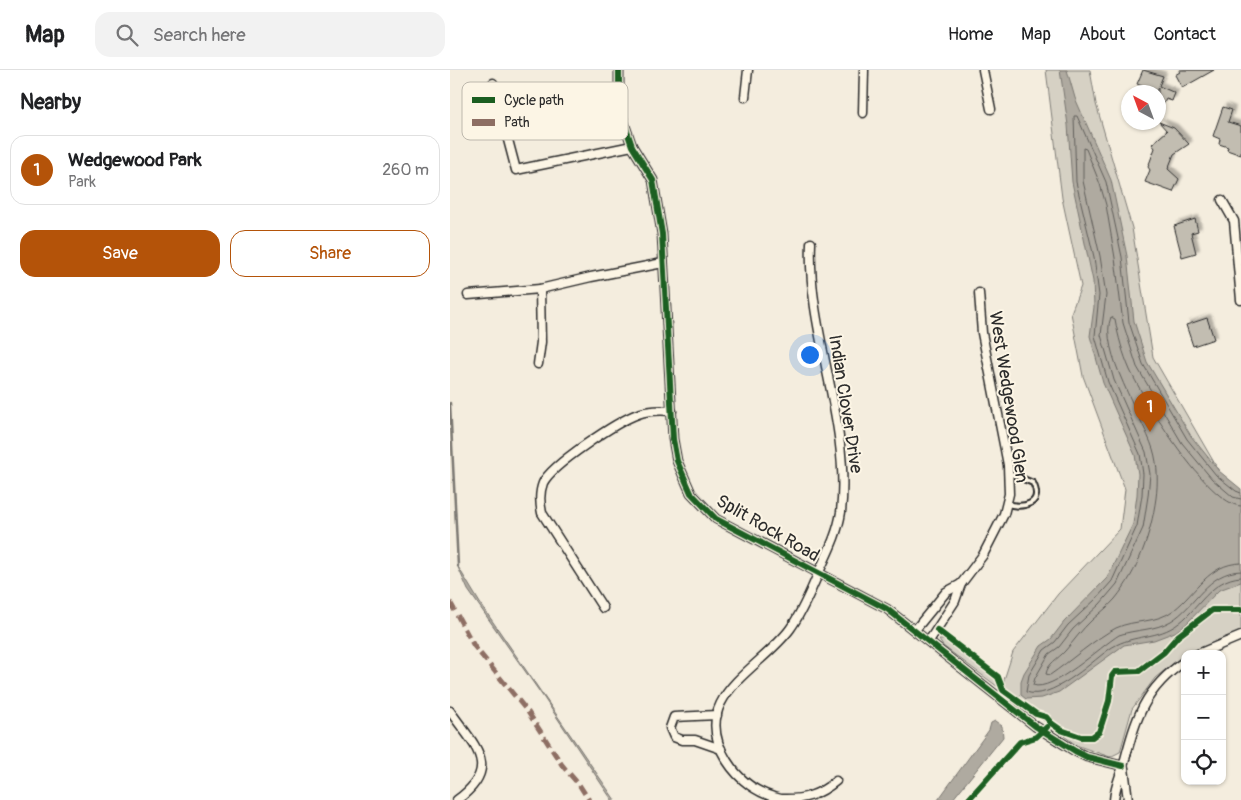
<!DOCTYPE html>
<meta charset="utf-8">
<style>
:root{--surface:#fff;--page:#f2f2f2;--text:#202124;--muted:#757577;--line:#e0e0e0;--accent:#b45309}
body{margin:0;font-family:Pangolin,sans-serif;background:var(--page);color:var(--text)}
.controls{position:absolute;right:15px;bottom:15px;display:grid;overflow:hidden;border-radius:10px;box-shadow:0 1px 4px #0004}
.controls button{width:45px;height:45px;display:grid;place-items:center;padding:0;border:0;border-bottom:1px solid var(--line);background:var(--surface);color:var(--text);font:25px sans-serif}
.compass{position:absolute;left:671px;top:15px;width:45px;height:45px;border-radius:50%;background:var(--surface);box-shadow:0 1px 4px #0004;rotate:319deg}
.you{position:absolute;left:359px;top:284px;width:18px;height:18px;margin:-12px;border:4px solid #fff;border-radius:50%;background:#1a73e8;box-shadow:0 0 0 8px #1a73e833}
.badge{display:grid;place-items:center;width:32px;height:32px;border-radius:50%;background:var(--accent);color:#fff;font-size:16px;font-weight:700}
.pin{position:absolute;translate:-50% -41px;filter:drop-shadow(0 1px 2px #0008)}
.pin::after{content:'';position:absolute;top:26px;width:18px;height:15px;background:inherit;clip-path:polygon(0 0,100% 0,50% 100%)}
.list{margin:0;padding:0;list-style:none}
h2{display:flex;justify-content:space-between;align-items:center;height:65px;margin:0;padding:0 20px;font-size:21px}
h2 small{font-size:16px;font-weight:400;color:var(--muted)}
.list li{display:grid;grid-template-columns:32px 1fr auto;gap:15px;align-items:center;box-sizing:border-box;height:70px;margin:0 10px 10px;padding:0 10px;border:1px solid var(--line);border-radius:15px}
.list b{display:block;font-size:19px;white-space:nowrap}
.list p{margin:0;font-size:16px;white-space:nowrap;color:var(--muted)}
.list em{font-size:16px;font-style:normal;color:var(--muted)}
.actions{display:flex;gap:10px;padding:15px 20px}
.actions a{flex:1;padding:11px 0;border:1px solid var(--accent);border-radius:15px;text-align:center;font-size:18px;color:var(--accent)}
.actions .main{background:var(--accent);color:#fff}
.icon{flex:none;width:28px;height:28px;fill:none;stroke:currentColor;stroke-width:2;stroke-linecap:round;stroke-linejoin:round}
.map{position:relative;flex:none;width:791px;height:730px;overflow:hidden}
header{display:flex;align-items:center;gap:30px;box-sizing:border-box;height:70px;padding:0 25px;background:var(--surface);border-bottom:1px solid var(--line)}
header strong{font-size:24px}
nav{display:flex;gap:28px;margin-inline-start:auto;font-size:18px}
.search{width:350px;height:45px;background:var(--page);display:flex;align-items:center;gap:12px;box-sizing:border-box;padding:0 18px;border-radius:15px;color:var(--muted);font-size:19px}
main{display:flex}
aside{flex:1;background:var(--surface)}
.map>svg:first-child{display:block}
.green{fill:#d6d1c4;stroke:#807e78}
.water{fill:#afaaa0;stroke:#7a7771}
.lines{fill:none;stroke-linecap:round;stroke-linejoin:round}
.shore{stroke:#605e5a;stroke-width:1}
.stream{stroke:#7a7771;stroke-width:2.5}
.building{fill:#c2bdb1;stroke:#2b2b2b;filter:url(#shadow)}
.lane-casing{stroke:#2b2b2b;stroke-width:8}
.street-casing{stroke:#2b2b2b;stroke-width:11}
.lane{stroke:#fcf5e5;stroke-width:4}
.street{stroke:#fcf5e5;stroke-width:8}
.quiet{stroke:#8d6e63;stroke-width:5;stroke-dasharray:10 5;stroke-linecap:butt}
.cycleway-casing{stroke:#fcf5e5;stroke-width:9}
.cycleway{stroke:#1b5e20;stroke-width:6}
.labels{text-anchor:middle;stroke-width:4;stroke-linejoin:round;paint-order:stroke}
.street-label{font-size:18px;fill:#2b2b2b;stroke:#fcf5e5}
.key{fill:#fcf5e5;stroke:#bdb8ad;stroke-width:1}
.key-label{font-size:14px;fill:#2b2b2b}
</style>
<header>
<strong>Map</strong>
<div class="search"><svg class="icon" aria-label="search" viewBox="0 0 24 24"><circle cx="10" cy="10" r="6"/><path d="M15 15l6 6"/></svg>Search here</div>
<nav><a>Home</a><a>Map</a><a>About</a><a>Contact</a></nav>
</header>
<main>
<aside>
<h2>Nearby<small></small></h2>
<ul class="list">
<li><span class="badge">1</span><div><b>Wedgewood Park</b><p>Park</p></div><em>260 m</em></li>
</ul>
<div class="actions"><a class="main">Save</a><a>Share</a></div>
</aside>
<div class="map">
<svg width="791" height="730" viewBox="0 0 791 730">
<defs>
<filter id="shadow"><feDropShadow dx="3.5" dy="-3.5" stdDeviation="1" flood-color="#0004"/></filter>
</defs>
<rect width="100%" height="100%" fill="#f4edde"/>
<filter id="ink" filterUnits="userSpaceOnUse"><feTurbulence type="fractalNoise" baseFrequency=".02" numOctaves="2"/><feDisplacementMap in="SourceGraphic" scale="10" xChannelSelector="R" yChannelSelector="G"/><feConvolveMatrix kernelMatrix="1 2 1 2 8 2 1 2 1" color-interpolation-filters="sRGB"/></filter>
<g filter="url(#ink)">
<polygon class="green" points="596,0 640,0 646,34 682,158 703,287 791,439 791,562 735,584 705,608 682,639 670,682 660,687 626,675 493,576 489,570 495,570 553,613 563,582 608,524 670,459 675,419 633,306 621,243 631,216 612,128"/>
<g class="water">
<polygon points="610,0 617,0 625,28 661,110 677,186 684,251 697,292 741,366 769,401 791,419 791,512 769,520 736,554 725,562 704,570 674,575 609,622 592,628 576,629 571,625 571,611 574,603 591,576 601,569 614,552 657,508 683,454 687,425 688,404 685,385 653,313 640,266 644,237 643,211 622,112 618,55"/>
<polygon points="7,495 30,533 165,730 162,730 94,628 18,520"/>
<polygon points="545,651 552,656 553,667 502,730 488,730 539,660 541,653"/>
</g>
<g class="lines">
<g class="shore">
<path d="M791,423l-5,-2 -20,-16 -29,-36 -44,-75 -14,-42 -7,-65 -16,-75 -29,-66h-3l2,66 18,75 5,38 -4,41 13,46 32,72 3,20 -1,21 -5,31 -25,55 -16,18 -28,26 -13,17 -11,8 -15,25 -3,17c25,9 63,-28 82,-42 22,-16 45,-10 67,-24 24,-16 35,-47 66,-49"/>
<path d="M791,429l-8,-2 -21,-18 -30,-36 -45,-76 -14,-44 -8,-65 -9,-53 -6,-21 -14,-35 -3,-1v33l17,75 6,39 -5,40 13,45 32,72 4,22 -2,22 -5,32 -26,56 -17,20 -27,25 -14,18 -10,7 -14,24 -2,7c19,8 68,-39 86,-50 17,-6 35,-4 52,-14 25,-15 36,-49 70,-50"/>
<path d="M791,436c-33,-1 -97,-106 -111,-136 -7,-16 -12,-34 -15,-51l-4,-2c-13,32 32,101 42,132 5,16 5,34 3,49 -5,36 -18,73 -41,101 -7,8 -15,14 -23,21 -10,9 -18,21 -27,31 -7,8 -17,12 -19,23l4,1c19,-13 46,-37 66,-47 19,-9 40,-4 58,-18 23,-18 34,-46 67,-47"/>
</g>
<polyline class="stream" points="0,333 8,496"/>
</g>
<g class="building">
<polygon points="693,0 713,6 709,16 725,23 722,31 716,29 714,33 708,31 708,17 706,22 687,14"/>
<polygon points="729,0 764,0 732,18 725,5 730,2"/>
<polygon points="773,37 782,40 778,52 791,56 791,85 777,80 778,77 769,74 770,69 763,66"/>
<polygon points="709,52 724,58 739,74 724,84 718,99 729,109 723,122 695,112 700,100 698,97 705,78 702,74 717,61"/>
<polygon points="745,149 748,161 741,163 746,183 732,187 724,156"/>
<polygon points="757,248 764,269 743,276 736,255"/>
</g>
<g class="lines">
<defs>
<path id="lane" d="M557,434c16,4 37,1 26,-21l-24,-10"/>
<g id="street">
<polyline points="169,0 169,38 182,76 203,110 212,164 223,369 227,391 241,423 266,449 437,539 585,656 625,681 637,687 673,696"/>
<polyline points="533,0 541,39"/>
<polyline points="43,13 66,100 182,76"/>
<polyline points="295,27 298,0"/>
<polyline points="413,43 414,0"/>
<polyline points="772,130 784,151 791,230"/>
<path d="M361,173c-4,90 40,178 30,269 -3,21 -13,40 -22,60 -9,20 -16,39 -29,57 -30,41 -103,68 -63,132 12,19 31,33 54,38 23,1 38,-4 55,-18"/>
<polyline points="18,225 90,219 141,207 213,193"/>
<polyline points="88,294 91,272 90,219"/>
<path d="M153,538l-61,-95c-2,-9 -3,-20 1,-30 8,-18 75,-62 95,-69 11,-4 23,-4 34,-3"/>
<polyline points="465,560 496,522 511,514"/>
<polyline points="479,571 505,531 511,514 533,485 554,444 559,424 558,395 532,263 529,223"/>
<polyline points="748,584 791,566"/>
<path d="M0,641c25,36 52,56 7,89"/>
<polyline points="267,645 224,647 220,658 224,667 232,670 245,670 271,679"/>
<polyline points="674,698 678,730"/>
<path d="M664,730c1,-14 6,-23 10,-37 12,-45 20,-74 61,-102"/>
</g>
</defs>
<use href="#lane" class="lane-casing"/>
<use href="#street" class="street-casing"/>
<use href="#lane" class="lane"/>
<use href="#street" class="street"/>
<polyline class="quiet" points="0,532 24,576 78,642 112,695 130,716 139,730"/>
<defs>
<g id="cycleway">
<polyline points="169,0 169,38 182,76 203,110 212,164 223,369 227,391 241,423 266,449 437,539 585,656 625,681 637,687 673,696"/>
<polyline points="487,560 548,607 553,620 586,644 596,647 601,653 611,660 631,667 642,667 649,662 659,631 662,606 665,602 689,601 714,582 728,566 762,540 791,540"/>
<polyline points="518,730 570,672 586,667 597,657"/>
</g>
</defs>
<use href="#cycleway" class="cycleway-casing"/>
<use href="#cycleway" class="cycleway"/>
</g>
</g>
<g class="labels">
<g class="street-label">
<text transform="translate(559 327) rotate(81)" y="6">West Wedgewood Glen</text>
<text transform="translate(396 334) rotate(81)" y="6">Indian Clover Drive</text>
<text transform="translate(318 458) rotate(30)" y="6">Split Rock Road</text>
</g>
</g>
<rect x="12" y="12" width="166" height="58" rx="8" class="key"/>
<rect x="22" y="27" width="23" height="6" fill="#1b5e20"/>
<rect x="22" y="49" width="23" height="7" fill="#8d6e63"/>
<g class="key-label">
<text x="54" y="35">Cycle path</text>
<text x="54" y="57">Path</text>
</g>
</svg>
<div class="controls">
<button>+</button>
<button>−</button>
<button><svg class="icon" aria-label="locate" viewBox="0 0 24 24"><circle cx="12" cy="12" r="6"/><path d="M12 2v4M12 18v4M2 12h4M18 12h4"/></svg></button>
</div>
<svg class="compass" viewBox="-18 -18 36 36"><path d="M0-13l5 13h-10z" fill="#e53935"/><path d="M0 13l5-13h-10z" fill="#757577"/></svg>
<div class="you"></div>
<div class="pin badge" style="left:700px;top:362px">1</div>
</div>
</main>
